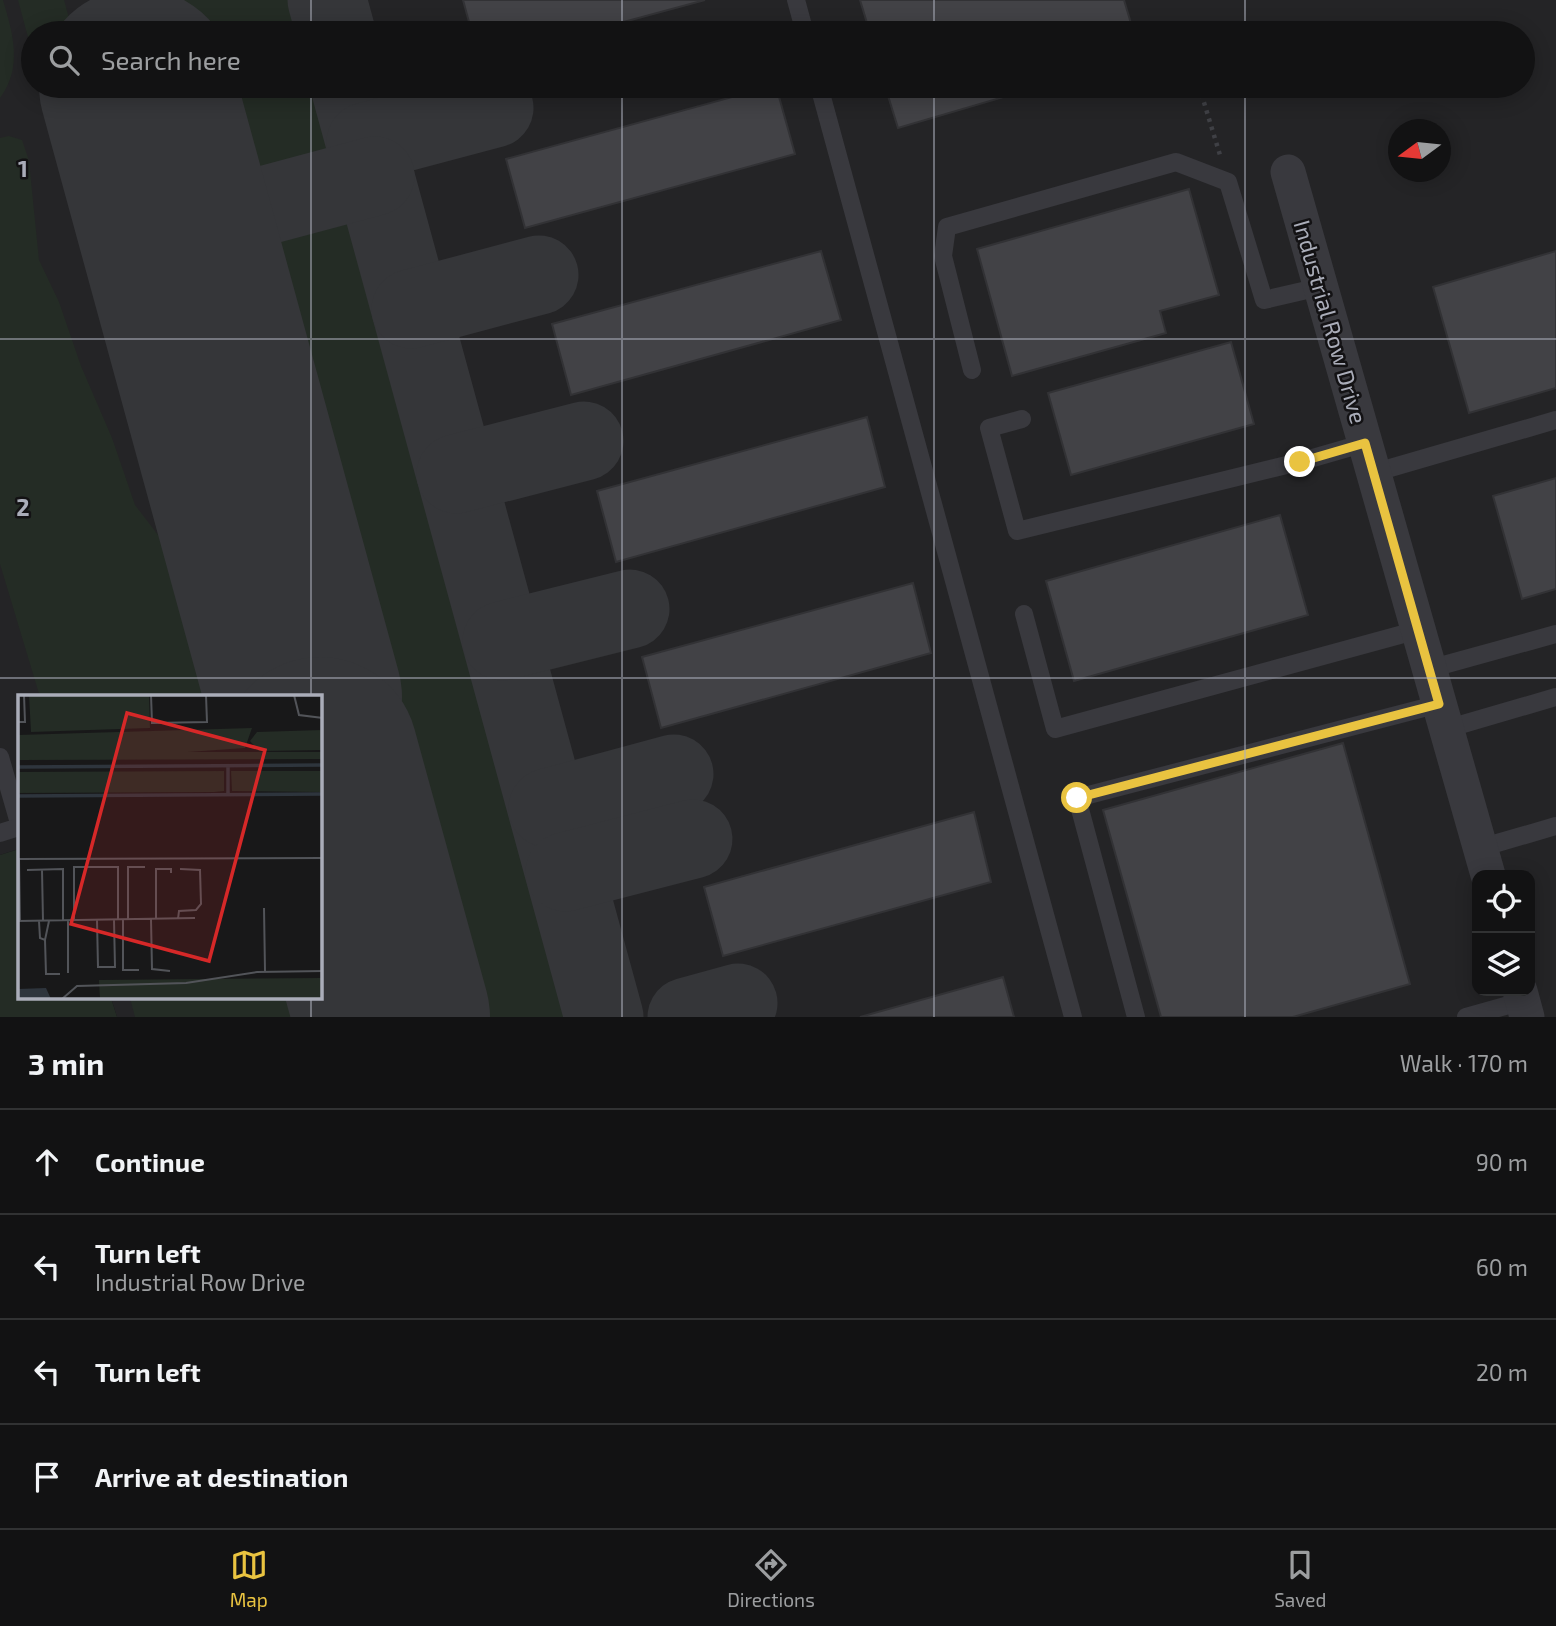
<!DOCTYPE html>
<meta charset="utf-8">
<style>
:root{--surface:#121213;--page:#1f2021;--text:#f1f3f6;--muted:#9c9ea0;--line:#313233;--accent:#e9c340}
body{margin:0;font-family:"Exo 2",sans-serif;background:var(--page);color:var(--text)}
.controls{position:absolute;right:21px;bottom:21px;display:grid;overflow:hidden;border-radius:14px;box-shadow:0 4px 18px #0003}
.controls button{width:63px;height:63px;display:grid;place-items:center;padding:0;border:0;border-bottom:2px solid var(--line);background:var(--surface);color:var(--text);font:35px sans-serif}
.compass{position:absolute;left:1388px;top:119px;width:63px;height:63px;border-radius:50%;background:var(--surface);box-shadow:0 4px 18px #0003;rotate:255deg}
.stop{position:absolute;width:21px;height:21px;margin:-16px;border:5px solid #e9c340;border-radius:50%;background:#fff}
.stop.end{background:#e9c340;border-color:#fff;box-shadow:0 2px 7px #0008}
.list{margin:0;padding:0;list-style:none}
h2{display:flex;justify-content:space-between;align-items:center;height:91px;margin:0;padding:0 28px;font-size:30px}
h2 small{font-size:23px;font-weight:400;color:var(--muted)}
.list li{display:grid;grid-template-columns:46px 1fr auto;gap:21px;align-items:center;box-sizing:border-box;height:105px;padding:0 28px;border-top:2px solid var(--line)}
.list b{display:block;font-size:26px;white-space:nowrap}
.list p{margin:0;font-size:23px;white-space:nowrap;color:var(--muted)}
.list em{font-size:23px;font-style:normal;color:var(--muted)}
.icon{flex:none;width:38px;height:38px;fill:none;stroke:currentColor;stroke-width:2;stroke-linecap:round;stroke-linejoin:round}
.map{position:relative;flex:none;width:1556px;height:1017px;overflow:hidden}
.search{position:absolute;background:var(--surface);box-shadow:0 4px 18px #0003;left:21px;right:21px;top:21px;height:77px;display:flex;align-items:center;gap:18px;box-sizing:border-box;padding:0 24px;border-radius:38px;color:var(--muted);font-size:26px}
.sheet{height:511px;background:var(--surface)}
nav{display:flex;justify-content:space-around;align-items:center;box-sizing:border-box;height:98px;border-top:2px solid var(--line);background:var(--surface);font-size:19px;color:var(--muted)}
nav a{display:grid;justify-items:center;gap:4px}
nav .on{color:var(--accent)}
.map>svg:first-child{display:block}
.built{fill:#242426;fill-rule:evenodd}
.green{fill:#242c25}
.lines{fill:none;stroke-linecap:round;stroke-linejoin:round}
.taxiway{stroke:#353639;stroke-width:79}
.runway{stroke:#353639;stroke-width:196}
.building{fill:#424246;stroke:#323235;stroke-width:2}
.path{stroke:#3f4045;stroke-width:4.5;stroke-dasharray:3.5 5;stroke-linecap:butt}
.service{stroke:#39393e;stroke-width:18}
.minor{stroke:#39393e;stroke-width:35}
.route{stroke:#e9c340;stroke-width:9}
.grid{fill:none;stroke:#aaadb9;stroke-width:2;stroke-opacity:0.55}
.labels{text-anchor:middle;stroke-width:5;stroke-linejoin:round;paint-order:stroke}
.street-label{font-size:23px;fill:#aaadb9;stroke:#131214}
.inset-river{fill:none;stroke:#2e353d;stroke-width:3.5}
.inset-road{fill:none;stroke:#525459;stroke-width:2}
.view{fill:#d62828;fill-opacity:0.15;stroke:#d62828;stroke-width:3.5}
.inset-edge{fill:none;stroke:#aaadb9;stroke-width:3.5}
.grid-label{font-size:23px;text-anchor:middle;font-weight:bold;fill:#aaadb9;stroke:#131214;stroke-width:5;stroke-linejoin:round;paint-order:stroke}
</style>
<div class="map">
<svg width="1556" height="1017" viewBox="0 0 1556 1017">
<rect width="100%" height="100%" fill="#181819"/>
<path class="built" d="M0,0h1556v1017h-1439l-6,-19h209v-301h-301v152l-19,6zM33,33h1490v53h-1490zM1398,130h42v42h-42zM1477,875h53v116h-53z"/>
<g class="green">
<path d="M0,0h3c10,34 20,67 -3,98z"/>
<polygon points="18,0 64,0 73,33 33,33 33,56"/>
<polygon points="154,0 309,0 318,33 163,33"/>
<polygon points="41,86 87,86 255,697 40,697 0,564 0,138 9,136 22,140 29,161 39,260 59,302 81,366 112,438 135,505 158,535 133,432 120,360 124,329 95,265"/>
<polygon points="178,86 332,86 339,156 270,187 207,194"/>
<polygon points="355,211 383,274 587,1017 433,1017 222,246 282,218"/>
<polygon points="19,849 19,998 111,998 117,1017 0,1017 0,855"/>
<polygon points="320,934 343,1017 135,1017 130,998 320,998"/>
</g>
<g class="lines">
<g class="taxiway">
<polyline points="327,0 336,33"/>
<polyline points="350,86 604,1017"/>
<polyline points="366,142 494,108"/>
<polyline points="177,229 375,176"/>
<polyline points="411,309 539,275"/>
<polyline points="456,474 584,441"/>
<polyline points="502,641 630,609"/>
<polyline points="548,808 674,774"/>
<polyline points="565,872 693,839"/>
<polyline points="687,1017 738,1003"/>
</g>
<g class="runway">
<polyline points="137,86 304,697"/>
<polyline points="320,755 392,1017"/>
</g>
</g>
<g class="building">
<polygon points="463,0 705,0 583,33 472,33"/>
<polygon points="860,0 1124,0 1133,30 1122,33 870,33"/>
<polygon points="772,86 776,86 795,154 525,228 506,159"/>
<polygon points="885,86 1041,86 898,128"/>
<polygon points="1189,189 1219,295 1160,311 1166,333 1012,376 977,249"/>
<polygon points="821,251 841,320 571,395 552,324"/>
<polygon points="1556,251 1556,388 1469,413 1433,287"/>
<polygon points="1231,342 1254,424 1071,475 1048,393"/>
<polygon points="867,417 885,487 616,562 597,491"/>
<polygon points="1556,478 1556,589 1522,599 1493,496"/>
<polygon points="1280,515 1308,615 1074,681 1046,581"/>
<polygon points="913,583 931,653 661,728 642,657"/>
<polygon points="1343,743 1410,984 1293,1017 1161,1017 1103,810"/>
<polygon points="974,812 991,882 723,956 704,887"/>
<polygon points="1003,977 1014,1017 860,1017"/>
</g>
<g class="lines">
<polyline class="path" points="1199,86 1220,155"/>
<g class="service">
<polyline points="796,0 805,33"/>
<polyline points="819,86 1073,1017"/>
<polyline points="972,370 943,256 947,227 1176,162 1228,182 1264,300 1320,287"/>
<polyline points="1022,419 989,428 1017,531 1299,462 1365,443"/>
<polyline points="1373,473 1556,420"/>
<polyline points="1024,614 1055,729 1418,630"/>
<polyline points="1429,669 1556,634"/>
<polyline points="1446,729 1556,697"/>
<polyline points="0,757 19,823"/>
<polyline points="0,833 19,827"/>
<polyline points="1480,848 1556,826"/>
<polyline points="1136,1017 1077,798 1439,704"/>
<polyline points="1466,1017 1523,1001"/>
</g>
<g class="minor">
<polyline points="1288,172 1488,875"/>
<polyline points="1520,991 1527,1017"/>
</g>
</g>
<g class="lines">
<polyline class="route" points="1077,798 1439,704 1365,443 1300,462"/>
</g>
<path class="grid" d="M311,0v33M622,0v33M934,0v33M1245,0v33M311,86v611M622,86v931M934,86v931M1245,86v931M0,339h1556M0,678h1556M311,998v19"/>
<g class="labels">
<g class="street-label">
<text transform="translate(1330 322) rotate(74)" y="8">Industrial Row Drive</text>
</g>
</g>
<g transform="translate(18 695)">
<rect width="304" height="304" fill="#181819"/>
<path d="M11,0h120l1,33 -119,4zM234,33l-7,20 -57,4h134v7l-304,1v-25zM304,35v20l-63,1 -9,-10 7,-9zM206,76v20l-10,1 -196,1v-21zM213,76h91v21l-90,-1zM304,283v21h-222l-1,-19z" fill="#242c25"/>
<path d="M28,293l5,11h-33v-10z" fill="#2e353d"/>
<path class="inset-river" d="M210,71v29M0,72l305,-2M0,101l305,-2"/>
<path class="inset-road" d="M133,0l1,28 55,-1 -1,-27M276,0l5,20 24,3M0,27h7l-1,-27M0,164l305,-1M1,164l1,62M9,175l36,-1v51M24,175l1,51M246,213l1,63M105,224v51h16M110,224v-52h17M133,224l1,50 18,2M138,224v-50h15v4M160,224l1,-8 17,-1 5,-6 -1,-34 -20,-1M50,225v53M56,225v-53h44v53M79,225l1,47h17l-1,-47M0,226l177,-3M21,226l1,17 5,2 4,-19M27,245l1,34h14M44,304l15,-13 109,-3 71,-11 66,-1"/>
<path class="view" d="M109,18l138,37 -56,211 -138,-37z"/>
<rect width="304" height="304" class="inset-edge"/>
</g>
<g class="grid-label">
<text x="23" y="177">1</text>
<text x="23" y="516">2</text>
</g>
</svg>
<div class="controls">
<button><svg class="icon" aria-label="locate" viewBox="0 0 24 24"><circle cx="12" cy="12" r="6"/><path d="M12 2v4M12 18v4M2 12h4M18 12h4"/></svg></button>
<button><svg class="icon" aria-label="layers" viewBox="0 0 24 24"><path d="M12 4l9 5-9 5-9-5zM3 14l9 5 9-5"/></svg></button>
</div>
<svg class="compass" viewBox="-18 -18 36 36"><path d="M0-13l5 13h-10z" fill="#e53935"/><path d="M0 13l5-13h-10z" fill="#9c9ea0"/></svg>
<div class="stop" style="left:1077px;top:798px"></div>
<div class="stop end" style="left:1300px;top:462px"></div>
<div class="search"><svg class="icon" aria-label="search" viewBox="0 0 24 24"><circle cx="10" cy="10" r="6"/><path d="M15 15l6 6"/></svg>Search here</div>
</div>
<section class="sheet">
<h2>3 min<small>Walk · 170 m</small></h2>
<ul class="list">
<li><svg class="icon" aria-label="ahead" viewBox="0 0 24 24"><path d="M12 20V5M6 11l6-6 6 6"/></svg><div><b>Continue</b></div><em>90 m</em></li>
<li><svg class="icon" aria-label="left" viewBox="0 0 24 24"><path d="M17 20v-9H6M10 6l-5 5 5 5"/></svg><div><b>Turn left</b><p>Industrial Row Drive</p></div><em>60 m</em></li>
<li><svg class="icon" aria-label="left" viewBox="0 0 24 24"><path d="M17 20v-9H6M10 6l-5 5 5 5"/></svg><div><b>Turn left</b></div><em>20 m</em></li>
<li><svg class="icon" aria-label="arrive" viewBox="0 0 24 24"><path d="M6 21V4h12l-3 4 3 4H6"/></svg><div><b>Arrive at destination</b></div></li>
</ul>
</section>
<nav>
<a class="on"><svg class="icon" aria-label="map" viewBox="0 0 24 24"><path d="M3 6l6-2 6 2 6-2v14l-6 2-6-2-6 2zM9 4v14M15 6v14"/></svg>Map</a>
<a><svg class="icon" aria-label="directions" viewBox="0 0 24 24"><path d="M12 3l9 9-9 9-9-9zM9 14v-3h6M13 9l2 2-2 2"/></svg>Directions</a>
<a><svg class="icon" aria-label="saved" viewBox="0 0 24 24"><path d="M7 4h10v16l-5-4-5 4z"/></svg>Saved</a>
</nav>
